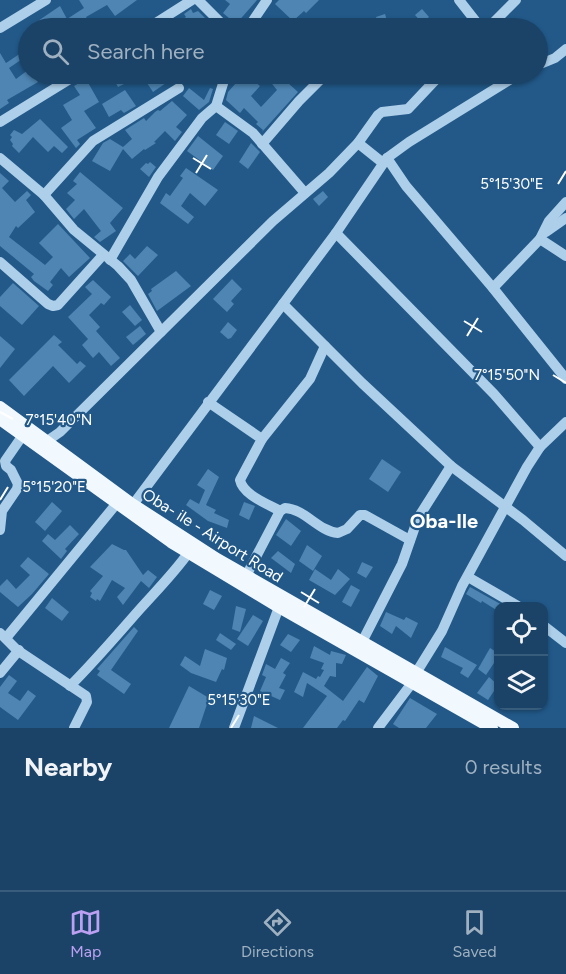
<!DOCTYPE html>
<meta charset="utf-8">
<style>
:root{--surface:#1a4367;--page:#274e70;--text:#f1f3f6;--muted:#9fb0c0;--line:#385c7b;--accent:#bca0f2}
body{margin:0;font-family:Figtree,sans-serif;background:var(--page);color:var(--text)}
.controls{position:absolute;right:18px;bottom:18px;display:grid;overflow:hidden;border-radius:12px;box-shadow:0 2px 4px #0004}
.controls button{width:54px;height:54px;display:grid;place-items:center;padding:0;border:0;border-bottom:2px solid var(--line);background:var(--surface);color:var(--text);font:30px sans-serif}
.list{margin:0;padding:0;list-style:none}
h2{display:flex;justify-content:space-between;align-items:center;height:78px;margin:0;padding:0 24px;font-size:26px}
h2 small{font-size:20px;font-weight:400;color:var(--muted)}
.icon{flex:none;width:33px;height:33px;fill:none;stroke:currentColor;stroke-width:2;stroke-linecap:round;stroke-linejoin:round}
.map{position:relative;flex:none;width:566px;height:728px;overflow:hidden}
.search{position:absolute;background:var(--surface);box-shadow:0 2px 4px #0004;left:18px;right:18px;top:18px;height:66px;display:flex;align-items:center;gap:15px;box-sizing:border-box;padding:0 21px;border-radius:33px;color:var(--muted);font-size:22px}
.sheet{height:162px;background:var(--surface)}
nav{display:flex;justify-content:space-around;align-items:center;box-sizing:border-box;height:84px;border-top:2px solid var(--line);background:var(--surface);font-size:16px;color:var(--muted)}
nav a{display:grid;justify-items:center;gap:3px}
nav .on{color:var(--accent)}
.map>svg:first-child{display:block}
.building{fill:#4e85b2}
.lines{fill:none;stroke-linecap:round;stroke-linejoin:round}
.minor{stroke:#adcfea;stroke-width:10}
.major{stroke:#f1f8fe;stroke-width:12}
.ticks{fill:none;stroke:#fff;stroke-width:2}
.labels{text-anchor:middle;stroke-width:4.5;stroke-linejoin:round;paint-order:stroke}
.street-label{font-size:16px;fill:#fff;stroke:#225989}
.quarter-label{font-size:20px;font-weight:bold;fill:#fff;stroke:#225989}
.ticks-label{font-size:15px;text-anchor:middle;fill:#fff;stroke:#225989;stroke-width:4.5;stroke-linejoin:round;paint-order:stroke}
</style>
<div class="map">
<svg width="566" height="728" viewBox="0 0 566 728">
<rect width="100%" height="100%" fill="#225989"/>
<g class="building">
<polygon points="79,0 137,0 115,16 107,5 86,17 87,19 74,28 39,28 35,23 60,6 67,19 84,8"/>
<polygon points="225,0 257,0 236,24 223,13 230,4"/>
<polygon points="279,0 319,0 306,13 304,11 293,21 275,4"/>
<polygon points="191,9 193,13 198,11 206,19 188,28 169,28 186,17 184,14"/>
<polygon points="422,9 429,17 422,23 415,15"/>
<polygon points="385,14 387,21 378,24 376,17"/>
<polygon points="276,19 285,28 268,28"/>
<polygon points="28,38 28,55 9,68 16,79 28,70 28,74 32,74 38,82 7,100 9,103 0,109 0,53 6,63 27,49 22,43"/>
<polygon points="111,74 126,74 130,81 118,87"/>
<polygon points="154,74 179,74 153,92 145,80"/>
<polygon points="201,74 218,74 211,82"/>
<polygon points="237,74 246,74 260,86 251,96 261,107 277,90 264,74 278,74 298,92 262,132 263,130 256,124 258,122 244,108 240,113 226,100 228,92 236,83 232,79"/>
<polygon points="86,79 99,102 84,111 96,128 77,140 80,144 76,148 61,128 72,120 63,105 80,95 74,86"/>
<polygon points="189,88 204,100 210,88 213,89 209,102 199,110 183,96"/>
<polygon points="125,90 136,106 124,113 121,110 109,117 102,104"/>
<polygon points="172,101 187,115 176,127 182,132 175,141 165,131 154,142 156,143 145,150 144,149 132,159 123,149 110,171 92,161 103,143 110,139 123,147 132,139 125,130 144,118 146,121 155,112 158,110 160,111"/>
<polygon points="40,119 68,147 62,153 54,146 48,152 33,137 19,153 12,146 13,144 10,140 12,137 10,135 14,130 22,134"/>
<polygon points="225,122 238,131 229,144 216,135"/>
<polygon points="198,136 223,156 213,170 187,151"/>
<polygon points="251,143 260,152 248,169 239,162"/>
<polygon points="150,162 156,167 149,177 140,169 146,163 148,164"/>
<polygon points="186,168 218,190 205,206 190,193 181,206 194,217 188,224 160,203 166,193 170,196 183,178 180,176"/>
<polygon points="80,172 123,208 110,223 116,231 100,242 94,237 101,231 84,209 74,219 66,209 75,200 67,193 77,184 73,181"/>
<polygon points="0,173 9,181 2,188 15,202 27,191 31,195 26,200 35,212 18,228 16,226 9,237 45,265 53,257 39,243 58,224 90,258 69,277 61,268 50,282 53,285 48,291 34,281 31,277 34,274 0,246"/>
<polygon points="323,191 328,197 319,206 313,199"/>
<polygon points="147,246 158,255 138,276 123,261 130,254 135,259"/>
<polygon points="176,271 191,286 157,311 148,294 152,291 151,289"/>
<polygon points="232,279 242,289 231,301 234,304 227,312 213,299"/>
<polygon points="93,280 111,297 104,305 101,303 89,315 100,327 96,331 120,358 111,366 99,352 93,358 82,345 88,339 68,317 92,294 85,287"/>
<polygon points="13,283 39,306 22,325 0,306 0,297"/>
<polygon points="130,305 142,320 135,326 122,312"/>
<polygon points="228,322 237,330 231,338 228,339 220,332"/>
<polygon points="140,326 146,334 133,345 126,337"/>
<polygon points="54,335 62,342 58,345 77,364 80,361 86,366 69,383 53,366 24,396 9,380"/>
<polygon points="0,336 15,349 0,368"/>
<polygon points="382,459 401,472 388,492 369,479"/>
<polygon points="208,469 219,477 206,505 216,510 214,513 229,520 227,528 208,521 186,505 190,499 199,504 205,490 197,485"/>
<polygon points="52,502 62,511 45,531 35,522"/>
<polygon points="244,502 255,506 249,520 239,515"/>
<polygon points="286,519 301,531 291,546 276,535"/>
<polygon points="70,525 79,534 65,549 67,551 61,559 42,541 48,534 55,540"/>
<polygon points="112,544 124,550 126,550 143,575 148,570 157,577 149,588 141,581 123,605 117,597 125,588 112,580 100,601 97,599 96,601 90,597 92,593 90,591 103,576 90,567"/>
<polygon points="307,545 322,556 313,571 299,561"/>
<polygon points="278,551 295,564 291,573 271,558"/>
<polygon points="28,557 49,574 32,594 18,607 0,592 0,586 7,579 16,589 30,575 20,566"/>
<polygon points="362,562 373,567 366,578 357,573"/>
<polygon points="315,569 331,580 338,569 350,579 335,595 309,580"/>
<polygon points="351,585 360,590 351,607 342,602"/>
<polygon points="470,587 504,606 498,606 498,611 482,601 481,603 466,594"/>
<polygon points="210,590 222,596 214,610 203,604"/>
<polygon points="52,598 69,612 62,621 45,608"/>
<polygon points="236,606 246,609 240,632 232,629"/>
<polygon points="386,612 404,620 406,617 418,623 411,638 396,626 392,634 380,626"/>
<polygon points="253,615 263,621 248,646 237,639"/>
<polygon points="134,627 138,631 111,670 131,684 124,694 97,675 100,671 97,669"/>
<polygon points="220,633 236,644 231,650 216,640"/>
<polygon points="288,634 300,640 291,652 280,645"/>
<polygon points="314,646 330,655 331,651 346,655 342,664 336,663 336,677 330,676 324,686 343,701 367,667 378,676 364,703 359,700 345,721 343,720 337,728 303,728 327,696 307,683 303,697 294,692 303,672 316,679 318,676 320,677 324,670 321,669 324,663 310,658"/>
<polygon points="445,647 477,665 468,678 460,673 463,668 441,657"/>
<polygon points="490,648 498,653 498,657 486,675 478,669"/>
<polygon points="205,649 227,658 224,670 222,669 216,682 191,673 180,665 185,656 200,666"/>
<polygon points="281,658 290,663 283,673 286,675 279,688 285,690 280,700 260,691 266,677 262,675 266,664 275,669"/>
<polygon points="9,675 17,681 8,693 20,701 28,690 36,696 18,720 0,707 0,687"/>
<polygon points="489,677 498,685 488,700 477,693"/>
<polygon points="189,686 209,698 199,728 169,728"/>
<polygon points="410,698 437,714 426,728 399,728 393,724"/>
<polygon points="254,716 278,728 251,728"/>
</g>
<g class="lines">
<g class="minor">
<polyline points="198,0 226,28"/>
<polyline points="459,0 481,28"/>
<polyline points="0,28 46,0"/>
<polyline points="148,28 192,0"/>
<polyline points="248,28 267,0"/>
<polyline points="488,28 516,0"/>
<polyline points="538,65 555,58 566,49"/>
<polyline points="216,106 253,133 305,193"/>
<polyline points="0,122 78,74"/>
<polyline points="358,143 383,163"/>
<polyline points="262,144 299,101 326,74"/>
<polyline points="0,158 44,195 74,230 118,266 131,280 161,332"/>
<polyline points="387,158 406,186 493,288 566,379"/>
<polyline points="44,195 93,141 179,88"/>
<polyline points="546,232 566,218"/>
<polyline points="336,233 494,394 540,447"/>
<polyline points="540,239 566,256"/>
<polyline points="110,260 158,177 202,118 216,106 226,74"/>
<polyline points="0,262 48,304 53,306 58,305 103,255"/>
<polyline points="493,288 540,239 549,221 566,202"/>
<polyline points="283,304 362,383 451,466 523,520 566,556"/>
<polyline points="208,402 262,439"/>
<polyline points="47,441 60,432 273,221 329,173 358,143 378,115 382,112 408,109 441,74"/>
<polyline points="129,510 336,233 387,158 409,142 519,74"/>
<path d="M280,511c-12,-7 -37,-16 -40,-31l22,-41 48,-60 15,-33"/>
<polyline points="0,530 2,511 17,489 18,484 11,470 6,466 5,461 23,435"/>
<path d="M246,576l34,-65 5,-3c20,1 33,23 53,25l9,-4 13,-14h5l45,25"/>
<polyline points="468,577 518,606"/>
<polyline points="544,626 566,643"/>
<polyline points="0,633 17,650 86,696 87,702 74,728"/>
<polyline points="6,638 122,497"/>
<polyline points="362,642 402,564 418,518 451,466"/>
<polyline points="0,673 19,650"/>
<polyline points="416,673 442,631 462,586 527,467 540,447 566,422"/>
<path d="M70,686c25,-25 47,-51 70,-77 17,-19 34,-36 49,-57"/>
<polyline points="234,728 279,607"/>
<polyline points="378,728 412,683"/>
</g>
<g class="major">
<polyline points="0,407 132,504 217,559 513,728"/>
<polyline points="0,419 171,542 279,607 492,728"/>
</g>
</g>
<path class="ticks" d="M193,158l18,11M196,173l11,-18M558,184l8,-13M464,321l18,11M467,336l11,-18M553,375l13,8M0,412l13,7M0,500l8,-13M301,592l18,11M304,607l11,-18M231,728l8,-13"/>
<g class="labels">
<g class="street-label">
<text transform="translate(213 535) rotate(32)" y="6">Oba- ile - Airport Road</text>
</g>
<g class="quarter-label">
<text x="444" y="528">Oba-Ile</text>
</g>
</g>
<g class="ticks-label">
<text x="512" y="189">5°15'30"E</text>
<text x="507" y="380">7°15'50"N</text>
<text x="59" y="425">7°15'40"N</text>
<text x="54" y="492">5°15'20"E</text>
<text x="239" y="705">5°15'30"E</text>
</g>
</svg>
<div class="controls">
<button><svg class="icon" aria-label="locate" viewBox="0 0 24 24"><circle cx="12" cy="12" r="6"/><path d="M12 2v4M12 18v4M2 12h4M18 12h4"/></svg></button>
<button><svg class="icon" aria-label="layers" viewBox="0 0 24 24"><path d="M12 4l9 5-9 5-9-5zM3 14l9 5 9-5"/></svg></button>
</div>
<div class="search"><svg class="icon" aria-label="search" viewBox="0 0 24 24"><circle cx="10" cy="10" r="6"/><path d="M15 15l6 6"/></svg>Search here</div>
</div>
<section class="sheet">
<h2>Nearby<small>0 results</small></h2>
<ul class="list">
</ul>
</section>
<nav>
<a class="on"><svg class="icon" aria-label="map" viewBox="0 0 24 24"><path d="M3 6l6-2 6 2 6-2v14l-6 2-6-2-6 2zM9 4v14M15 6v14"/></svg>Map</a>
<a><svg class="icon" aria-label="directions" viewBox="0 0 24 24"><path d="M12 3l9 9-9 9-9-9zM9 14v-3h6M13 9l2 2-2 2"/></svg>Directions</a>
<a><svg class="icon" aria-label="saved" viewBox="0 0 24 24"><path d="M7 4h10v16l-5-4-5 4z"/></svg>Saved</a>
</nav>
